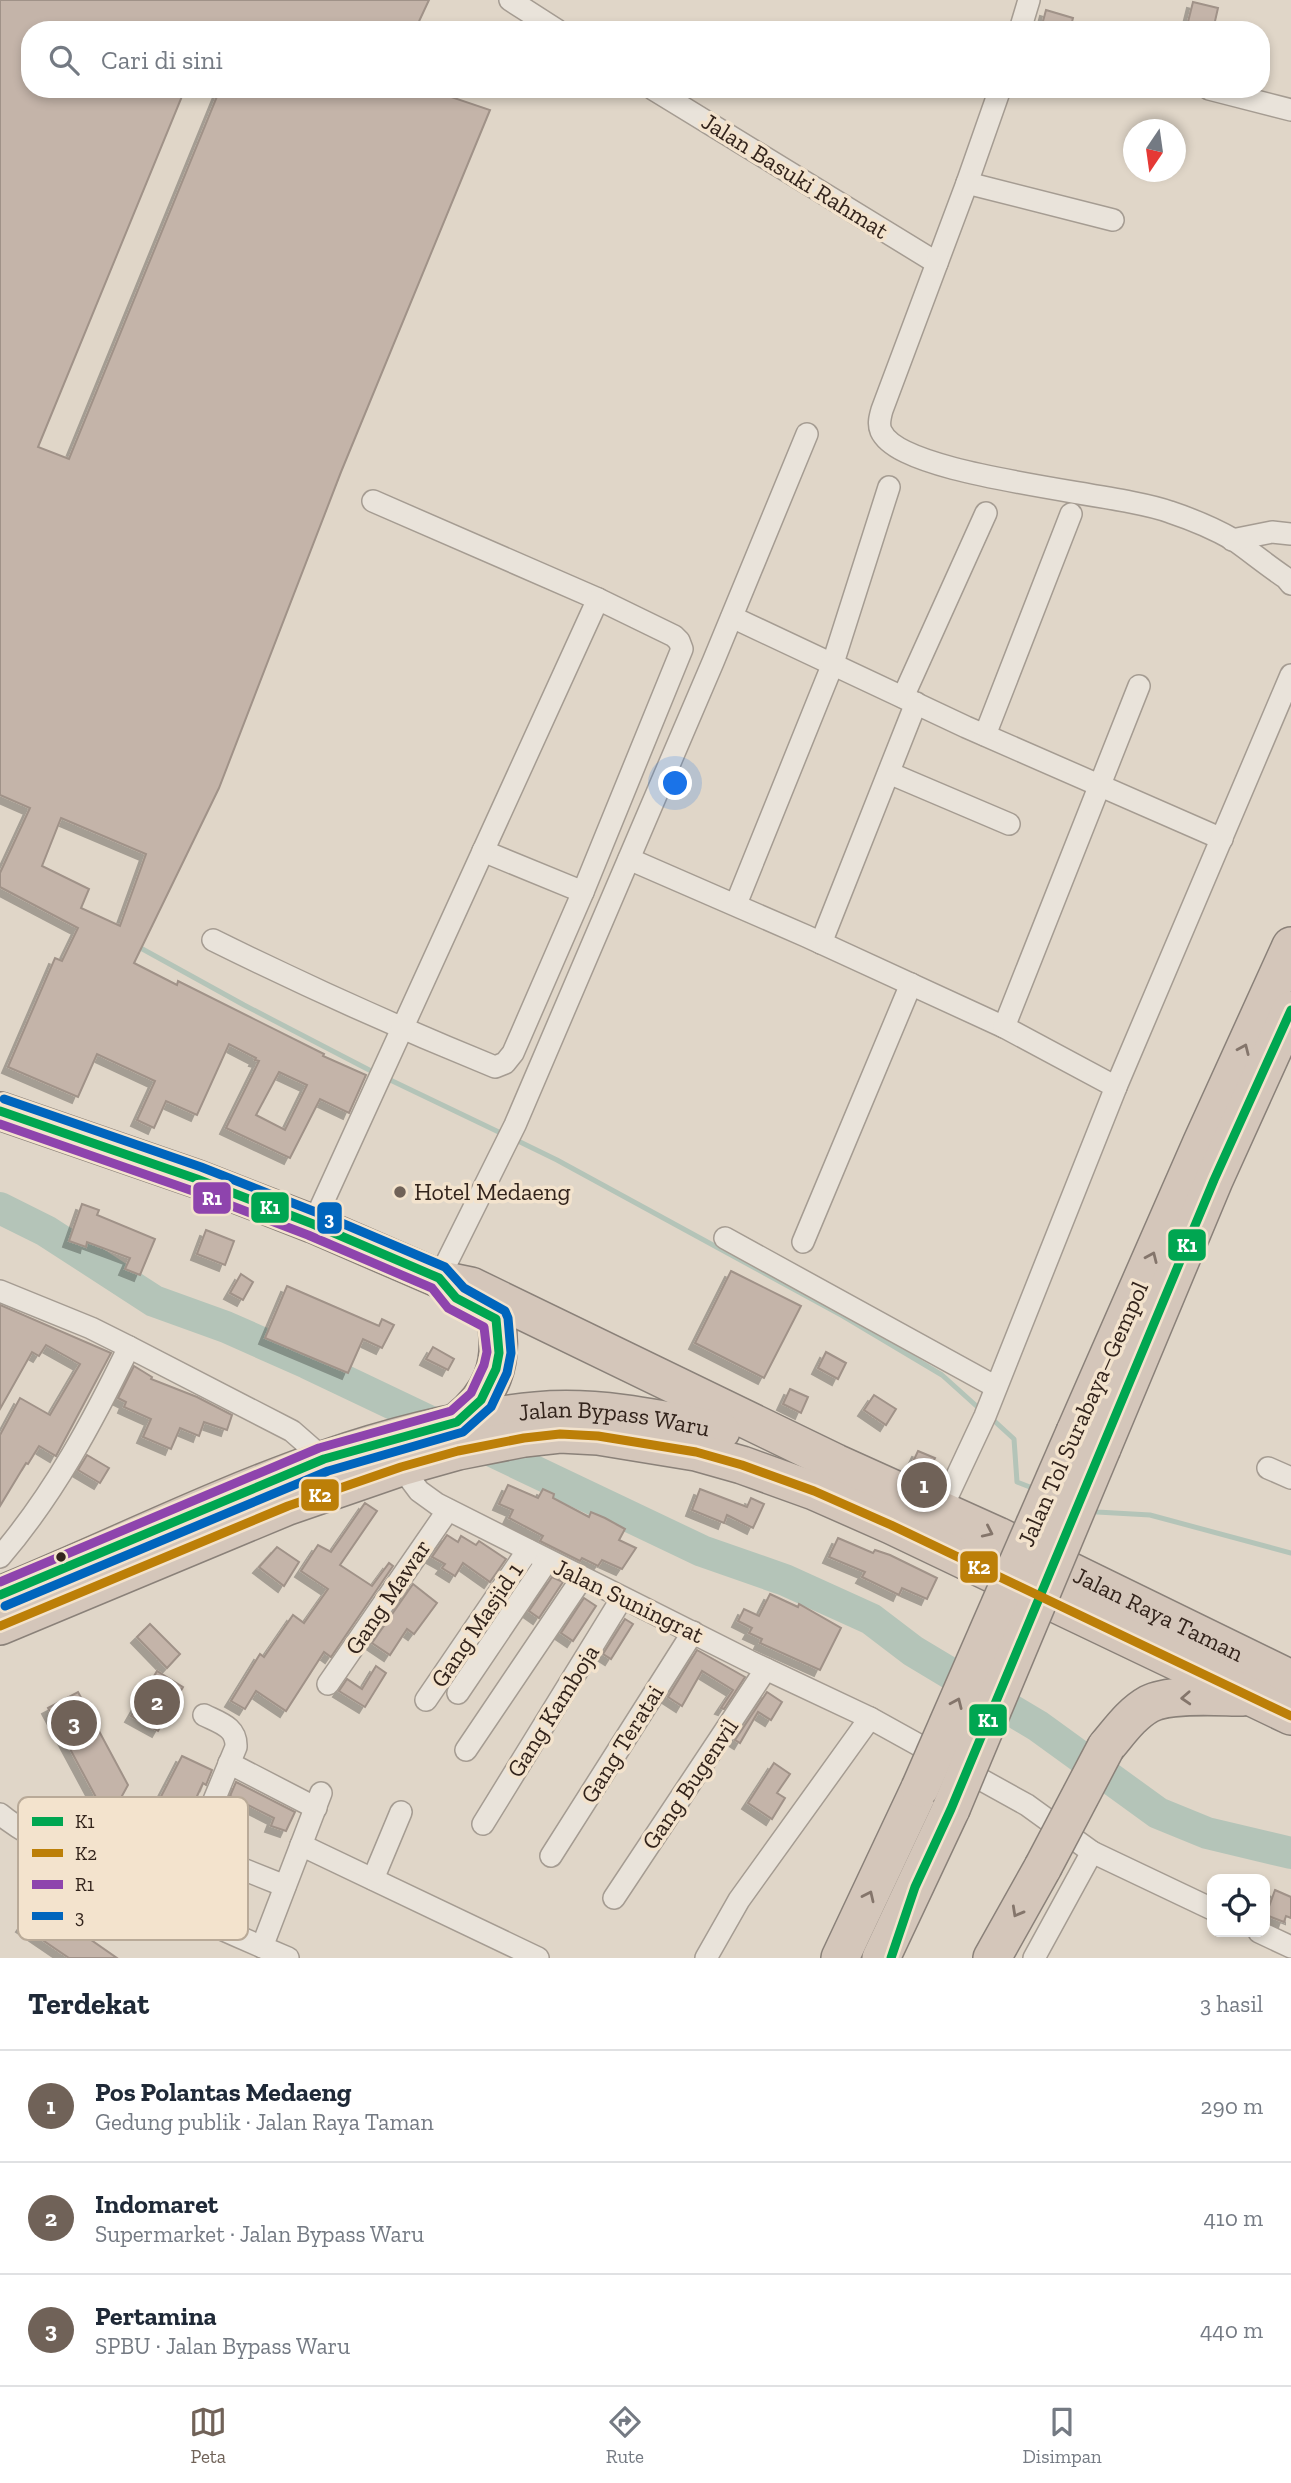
<!DOCTYPE html>
<html lang="id">
<meta charset="utf-8">
<style>
:root{--surface:#fff;--page:#f6f6f7;--text:#1f2937;--muted:#747a83;--line:#e0e1e3;--accent:#706258}
body{margin:0;font-family:"Zilla Slab",serif;background:var(--page);color:var(--text)}
.controls{position:absolute;right:21px;bottom:21px;display:grid;overflow:hidden;border-radius:14px;box-shadow:0 4px 10px #0003}
.controls button{width:63px;height:63px;display:grid;place-items:center;padding:0;border:0;border-bottom:2px solid var(--line);background:var(--surface);color:var(--text);font:35px sans-serif}
.compass{position:absolute;left:1123px;top:119px;width:63px;height:63px;border-radius:50%;background:var(--surface);box-shadow:0 4px 10px #0003;rotate:193deg}
.you{position:absolute;left:676px;top:784px;width:24px;height:24px;margin:-18px;border:5px solid #fff;border-radius:50%;background:#1a73e8;box-shadow:0 0 0 10px #1a73e833}
.badge{display:grid;place-items:center;width:46px;height:46px;border-radius:50%;background:var(--accent);color:#fff;font-size:23px;font-weight:700}
.pin{position:absolute;translate:-50% -50%;border:4px solid #fff;box-shadow:0 2px 7px #0006}
.list{margin:0;padding:0;list-style:none}
h2{display:flex;justify-content:space-between;align-items:center;height:91px;margin:0;padding:0 28px;font-size:30px}
h2 small{font-size:23px;font-weight:400;color:var(--muted)}
.list li{display:grid;grid-template-columns:46px 1fr auto;gap:21px;align-items:center;box-sizing:border-box;height:112px;padding:0 28px;border-top:2px solid var(--line)}
.list b{display:block;font-size:26px;white-space:nowrap}
.list p{margin:0;font-size:23px;white-space:nowrap;color:var(--muted)}
.list em{font-size:23px;font-style:normal;color:var(--muted)}
.icon{flex:none;width:38px;height:38px;fill:none;stroke:currentColor;stroke-width:2;stroke-linecap:round;stroke-linejoin:round}
.map{position:relative;flex:none;width:1291px;height:1958px;overflow:hidden}
.search{position:absolute;background:var(--surface);box-shadow:0 4px 10px #0003;left:21px;right:21px;top:21px;height:77px;display:flex;align-items:center;gap:18px;box-sizing:border-box;padding:0 24px;border-radius:28px;color:var(--muted);font-size:26px}
.sheet{height:427px;background:var(--surface)}
nav{display:flex;justify-content:space-around;align-items:center;box-sizing:border-box;height:98px;border-top:2px solid var(--line);background:var(--surface);font-size:19px;color:var(--muted)}
nav a{display:grid;justify-items:center;gap:4px}
nav .on{color:var(--accent)}
.map>svg:first-child{display:block}
.lines{fill:none;stroke-linecap:round;stroke-linejoin:round}
.stream{stroke:#b4c4b8;stroke-width:5}
.river{stroke:#b4c4b8;stroke-width:32}
.building{fill:#c4b4a9;stroke:#a09288;stroke-width:2;fill-rule:evenodd;filter:url(#shadow)}
.street-casing{stroke:#a59c92;stroke-width:24}
.highway-casing{stroke:#8a8179;stroke-width:40}
.street{stroke:#e9e3da;stroke-width:21}
.highway{stroke:#d4c6ba;stroke-width:37}
.highway-bridge-casing{stroke:#8a8179;stroke-width:40;stroke-linecap:butt}
.highway-bridge{stroke:#d4c6ba;stroke-width:37}
.bus-1-casing{stroke:#f3e3cd;stroke-width:14}
.bus-2-casing{stroke:#f3e3cd;stroke-width:14}
.bus-3-casing{stroke:#f3e3cd;stroke-width:14}
.bus-4-casing{stroke:#f3e3cd;stroke-width:14}
.bus-1{stroke:#00a651;stroke-width:9}
.bus-2{stroke:#bc7f08;stroke-width:9}
.bus-3{stroke:#8e44ad;stroke-width:9}
.bus-4{stroke:#0065bd;stroke-width:9}
.oneway{stroke:#84756b}
.poi-dot{fill:#706258;stroke:#f3e3cd;stroke-width:2.5}
.bus-dot{fill:#33241c;stroke:#f3e3cd;stroke-width:2.5}
.labels{text-anchor:middle;stroke-width:7;stroke-linejoin:round;paint-order:stroke}
.street-label{font-size:24px;fill:#33241c;stroke:#f3e3cd}
.poi-label{font-size:24px;fill:#33241c;stroke:#f3e3cd;text-anchor:start}
.key{fill:#f3e3cd;stroke:#b9aa98;stroke-width:2}
.key-label{font-size:19px;fill:#33241c}
.line-badge{stroke:#f3e3cd;stroke-width:2.5}
.badge-label{font-size:19px;text-anchor:middle;font-weight:bold;fill:#fff}
</style>
<div class="map">
<svg width="1291" height="1958" viewBox="0 0 1291 1958">
<defs>
<filter id="shadow"><feDropShadow dx="-6" dy="6" stdDeviation="0" flood-color="#0004"/></filter>
</defs>
<rect width="100%" height="100%" fill="#e0d6c8"/>
<g class="lines">
<g class="stream">
<polyline points="137,946 244,1005 375,1073"/>
<polyline points="384,1077 505,1135"/>
<polyline points="514,1139 557,1160 843,1316 942,1375 982,1411"/>
<polyline points="990,1417 1014,1439 1017,1482 1035,1489"/>
<polyline points="1090,1510 1097,1512 1150,1515 1291,1553"/>
</g>
<polyline class="river" points="0,1208 46,1231 154,1301 226,1327 307,1363 702,1551 785,1580 871,1619 913,1651 1038,1726 1158,1813 1207,1833 1291,1853"/>
</g>
<g class="building">
<path d="M0,0h429l-14,30h-385v59h155l-147,358 31,12 151,-370h231l-3,7 42,14 -149,362 -122,316 -85,175 43,22 1,-4 146,73 -1,2 43,19 -17,38 -29,-14 -30,59 -64,-30 33,-67 -4,-1 1,-2 -27,-14 -32,71 -31,-14 -12,27 -17,-8 18,-39 -58,-27 -19,43 -70,-30 47,-109 7,3 16,-33 -78,-41v-14l30,-65 -30,-13zM61,818l85,36 -26,72 -39,-18 8,-19 -47,-23zM279,1072l28,13 -22,45 -29,-15z"/>
<polygon points="1193,2 1218,8 1213,30 1186,30"/>
<polygon points="1046,10 1073,18 1070,30 1058,30 1042,25"/>
<polygon points="82,1204 99,1210 97,1215 155,1239 140,1275 125,1269 130,1258 87,1242 86,1247 69,1241"/>
<polygon points="206,1230 234,1241 225,1265 197,1254"/>
<polygon points="731,1271 801,1306 764,1378 695,1343"/>
<polygon points="241,1274 253,1282 243,1300 230,1293"/>
<polygon points="287,1286 379,1326 382,1319 394,1325 382,1348 363,1339 348,1373 265,1338"/>
<polygon points="0,1305 111,1353 56,1456 39,1446 28,1464 26,1463 0,1506 0,1435 20,1398 50,1415 80,1364 46,1345 39,1356 32,1352 0,1409"/>
<polygon points="433,1347 454,1359 448,1370 426,1359"/>
<polygon points="826,1352 846,1363 838,1379 818,1368"/>
<polygon points="134,1366 152,1377 151,1379 197,1397 232,1415 227,1430 204,1422 199,1436 180,1428 171,1449 143,1437 151,1419 124,1407 126,1402 118,1398"/>
<polygon points="790,1389 808,1397 801,1413 783,1404"/>
<polygon points="874,1395 896,1409 886,1425 864,1410"/>
<polygon points="918,1451 935,1458 927,1476 910,1468"/>
<polygon points="87,1455 109,1468 100,1483 78,1470"/>
<polygon points="508,1485 538,1498 543,1489 554,1494 553,1498 589,1517 591,1512 605,1518 625,1529 619,1540 636,1548 622,1569 602,1560 598,1566 582,1558 580,1561 540,1541 543,1536 509,1518 513,1510 499,1504"/>
<polygon points="700,1489 747,1507 751,1498 764,1504 753,1528 727,1515 724,1523 692,1510"/>
<polygon points="365,1503 377,1511 340,1565 372,1586 389,1563 393,1566 331,1657 324,1652 286,1711 256,1691 245,1709 231,1701 260,1654 264,1657 293,1615 304,1623 328,1589 301,1571 318,1545 331,1552"/>
<polygon points="447,1535 458,1542 461,1536 476,1545 479,1541 506,1559 490,1582 463,1563 455,1576 442,1568 445,1564 432,1557"/>
<polygon points="838,1538 873,1553 875,1550 890,1555 937,1578 927,1599 902,1588 899,1595 862,1577 865,1572 829,1557"/>
<polygon points="277,1547 299,1562 284,1586 259,1567"/>
<polygon points="552,1577 563,1582 539,1618 529,1611"/>
<polygon points="413,1584 437,1603 414,1634 407,1629 390,1655 372,1643"/>
<polygon points="770,1594 798,1607 799,1604 841,1628 820,1670 760,1643 762,1639 749,1633 752,1628 738,1621 744,1609 759,1616"/>
<polygon points="584,1598 596,1606 573,1641 561,1633"/>
<polygon points="625,1619 633,1624 611,1659 603,1654"/>
<polygon points="150,1624 180,1654 167,1668 137,1637"/>
<polygon points="697,1650 745,1677 724,1709 721,1708 733,1690 702,1671 682,1706 668,1697"/>
<polygon points="376,1666 386,1673 365,1707 339,1691 347,1679 362,1689"/>
<polygon points="157,1671 183,1687 158,1731 131,1716"/>
<polygon points="78,1692 128,1785 111,1816 94,1807 98,1801 48,1708"/>
<polygon points="767,1692 782,1702 771,1720 758,1712 740,1743 735,1740"/>
<polygon points="182,1756 212,1770 206,1785 203,1783 183,1827 180,1826 166,1858 140,1847 152,1814"/>
<polygon points="774,1763 790,1774 777,1793 785,1798 772,1819 748,1803"/>
<polygon points="236,1782 295,1812 286,1831 271,1826 274,1818 230,1796"/>
<polygon points="1275,1890 1291,1897 1291,1918 1286,1916 1284,1922 1266,1915"/>
<polygon points="38,1903 117,1958 69,1958 22,1926"/>
</g>
<g class="lines">
<defs>
<g id="street">
<polyline points="510,0 557,30"/>
<polyline points="1020,30 1029,0"/>
<polyline points="653,89 937,263"/>
<path d="M1000,89l-33,94 -85,227c-2,7 -4,14 -1,21 21,47 237,61 289,81 21,7 45,17 64,28 17,12 34,26 52,38l5,6"/>
<polyline points="1209,89 1291,110"/>
<polyline points="967,183 1113,220"/>
<polyline points="1232,540 1272,532 1291,534"/>
<polyline points="732,617 966,727 1222,839"/>
<polyline points="903,697 986,513"/>
<polyline points="985,735 1071,514"/>
<polyline points="889,773 1009,824"/>
<polyline points="483,851 583,892"/>
<polyline points="629,859 806,936 1004,1027 1116,1087"/>
<polyline points="736,904 832,666 889,487"/>
<path d="M213,940c93,46 186,88 282,127l10,-4 8,-10 70,-161 99,-243 -3,-8 -5,-5 -76,-37 -225,-98"/>
<polyline points="821,943 916,703"/>
<polyline points="1004,1027 1139,686"/>
<polyline points="313,1224 598,599"/>
<polyline points="725,1238 996,1387"/>
<polyline points="803,1242 911,984"/>
<polyline points="439,1278 515,1125 713,662 807,434"/>
<polyline points="0,1291 91,1328 129,1347 292,1431 324,1459"/>
<polyline points="401,1467 419,1491 437,1504 749,1661 870,1718 1027,1805 1092,1852 1212,1909"/>
<polyline points="1268,1468 1291,1478"/>
<polyline points="941,1510 985,1416 1116,1087 1291,675"/>
<path d="M0,1557c54,-63 93,-136 129,-210"/>
<polyline points="328,1684 448,1510"/>
<polyline points="458,1693 547,1561"/>
<polyline points="426,1700 528,1550"/>
<path d="M204,1715c16,8 33,12 32,32l-36,87 -2,12 7,8 80,32"/>
<polyline points="466,1750 582,1578"/>
<polyline points="229,1763 316,1808"/>
<path d="M0,1814c23,19 52,32 79,46 68,36 138,68 209,98"/>
<polyline points="483,1824 622,1598"/>
<polyline points="301,1845 538,1958"/>
<polyline points="551,1856 693,1632"/>
<polyline points="373,1879 401,1812"/>
<polyline points="614,1898 766,1669"/>
<polyline points="1259,1932 1291,1947"/>
<polyline points="262,1947 321,1793"/>
<polyline points="706,1958 739,1900 870,1718"/>
<polyline points="1034,1958 1092,1852"/>
</g>
<g id="highway">
<path id="s1" d="M0,1111l197,68 116,45 129,56 29,6 365,177 162,73 293,143"/>
<path d="M457,1422c35,-28 47,-58 39,-103"/>
<polyline points="1075,1432 1202,1142 1291,946"/>
<polyline points="1102,1448 1214,1180 1291,1010"/>
<path id="s2" d="M0,1595c174,-71 345,-167 536,-184 61,-6 125,8 185,20"/>
<polyline points="0,1626 288,1506 401,1467 458,1451 524,1438 560,1434 598,1436 696,1452 742,1465 814,1491 891,1525 1291,1716"/>
<path d="M1106,1747c13,-15 25,-33 43,-43 21,-11 70,-7 94,-7"/>
<polyline points="840,1958 920,1788"/>
<polyline points="881,1958 951,1809"/>
<polyline points="992,1958 1043,1867"/>
</g>
</defs>
<use href="#street" class="street-casing"/>
<use href="#highway" class="highway-casing"/>
<use href="#street" class="street"/>
<use href="#highway" class="highway"/>
<defs>
<g id="highway-bridge">
<polyline points="920,1788 1075,1432"/>
<polyline points="951,1809 1102,1448"/>
<polyline points="1043,1867 1106,1747"/>
</g>
</defs>
<use href="#highway-bridge" class="highway-bridge-casing"/>
<use href="#highway-bridge" class="highway-bridge"/>
<defs>
<g id="bus-1">
<polyline points="0,1111 197,1179 313,1224 439,1278 456,1298 496,1319 499,1353 496,1369 481,1400 457,1422 324,1459 0,1595"/>
<polyline points="891,1958 915,1887 951,1809 1214,1180 1291,1010"/>
</g>
<polyline id="bus-2" points="0,1626 288,1506 401,1467 458,1451 524,1438 560,1434 598,1436 696,1452 742,1465 814,1491 891,1525 1291,1716"/>
<polyline id="bus-3" points="0,1124 193,1191 308,1235 432,1288 448,1308 484,1327 487,1352 484,1365 471,1393 451,1411 319,1448 0,1582"/>
<polyline id="bus-4" points="4,1099 201,1167 318,1213 445,1267 464,1288 505,1311 508,1318 511,1353 507,1373 491,1407 463,1432 328,1471 5,1606"/>
</defs>
<use href="#bus-1" class="bus-1-casing"/>
<use href="#bus-2" class="bus-2-casing"/>
<use href="#bus-3" class="bus-3-casing"/>
<use href="#bus-4" class="bus-4-casing"/>
<use href="#bus-1" class="bus-1"/>
<use href="#bus-2" class="bus-2"/>
<use href="#bus-3" class="bus-3"/>
<use href="#bus-4" class="bus-4"/>
</g>
<defs><path id="oneway-chevron" d="M-2-3.5L2.5 0L-2 3.5" fill="none" stroke-width="1.6" stroke-linecap="round" stroke-linejoin="round" transform="scale(1.75)"/></defs>
<g class="oneway">
<use href="#oneway-chevron" transform="translate(1244 1049) rotate(-66)"/>
<use href="#oneway-chevron" transform="translate(1152 1257) rotate(-66)"/>
<use href="#oneway-chevron" transform="translate(988 1532) rotate(25)"/>
<use href="#oneway-chevron" transform="translate(1186 1698) rotate(177)"/>
<use href="#oneway-chevron" transform="translate(957 1703) rotate(-66)"/>
<use href="#oneway-chevron" transform="translate(869 1896) rotate(-65)"/>
<use href="#oneway-chevron" transform="translate(1017 1912) rotate(119)"/>
</g>
<circle class="poi-dot" cx="400" cy="1192" r="7"/>
<circle class="bus-dot" cx="61" cy="1557" r="6"/>
<g class="labels">
<g class="street-label">
<text transform="translate(795 176) rotate(32)" y="8">Jalan Basuki Rahmat</text>
<text transform="translate(1083 1414) rotate(-66)" y="8">Jalan Tol Surabaya–Gempol</text>
<text dy="8" stroke="none"><textPath href="#s2" startOffset="648">Jalan Bypass Waru</textPath></text>
<text transform="translate(388 1597) rotate(-56)" y="8">Gang Mawar</text>
<text transform="translate(629 1601) rotate(26)" y="8">Jalan Suningrat</text>
<text dy="8" stroke="none"><textPath href="#s1" startOffset="1265">Jalan Raya Taman</textPath></text>
<text transform="translate(477 1625) rotate(-56)" y="8">Gang Masjid 1</text>
<text transform="translate(553 1711) rotate(-58)" y="8">Gang Kamboja</text>
<text transform="translate(622 1744) rotate(-58)" y="8">Gang Teratai</text>
<text transform="translate(690 1784) rotate(-56)" y="8">Gang Bugenvil</text>
</g>
<g class="poi-label">
<text x="414" y="1200">Hotel Medaeng</text>
</g>
</g>
<rect x="18" y="1797" width="230" height="143" rx="10" class="key"/>
<rect x="32" y="1817" width="31" height="9" fill="#00a651"/>
<rect x="32" y="1849" width="31" height="8" fill="#bc7f08"/>
<rect x="32" y="1880" width="31" height="9" fill="#8e44ad"/>
<rect x="32" y="1912" width="31" height="8" fill="#0065bd"/>
<g class="key-label">
<text x="75" y="1828">K1</text>
<text x="75" y="1860">K2</text>
<text x="75" y="1891">R1</text>
<text x="75" y="1923">3</text>
</g>
<g class="line-badge">
<rect x="192" y="1181" width="40" height="34" rx="7" fill="#8e44ad"/>
<rect x="250" y="1191" width="40" height="33" rx="7" fill="#00a651"/>
<rect x="316" y="1201" width="27" height="34" rx="7" fill="#0065bd"/>
<rect x="1167" y="1228" width="40" height="34" rx="7" fill="#00a651"/>
<rect x="300" y="1478" width="40" height="34" rx="7" fill="#bc7f08"/>
<rect x="959" y="1550" width="40" height="34" rx="7" fill="#bc7f08"/>
<rect x="968" y="1703" width="40" height="34" rx="7" fill="#00a651"/>
</g>
<g class="badge-label">
<text x="212" y="1205">R1</text>
<text x="270" y="1214">K1</text>
<text x="329" y="1225">3</text>
<text x="1187" y="1252">K1</text>
<text x="320" y="1502">K2</text>
<text x="979" y="1574">K2</text>
<text x="988" y="1727">K1</text>
</g>
</svg>
<div class="controls">
<button><svg class="icon" aria-label="locate" viewBox="0 0 24 24"><circle cx="12" cy="12" r="6"/><path d="M12 2v4M12 18v4M2 12h4M18 12h4"/></svg></button>
</div>
<svg class="compass" viewBox="-18 -18 36 36"><path d="M0-13l5 13h-10z" fill="#e53935"/><path d="M0 13l5-13h-10z" fill="#747a83"/></svg>
<div class="you"></div>
<div class="pin badge" style="left:924px;top:1485px">1</div>
<div class="pin badge" style="left:157px;top:1702px">2</div>
<div class="pin badge" style="left:74px;top:1723px">3</div>
<div class="search"><svg class="icon" aria-label="search" viewBox="0 0 24 24"><circle cx="10" cy="10" r="6"/><path d="M15 15l6 6"/></svg>Cari di sini</div>
</div>
<section class="sheet">
<h2>Terdekat<small>3 hasil</small></h2>
<ul class="list">
<li><span class="badge">1</span><div><b>Pos Polantas Medaeng</b><p>Gedung publik · Jalan Raya Taman</p></div><em>290 m</em></li>
<li><span class="badge">2</span><div><b>Indomaret</b><p>Supermarket · Jalan Bypass Waru</p></div><em>410 m</em></li>
<li><span class="badge">3</span><div><b>Pertamina</b><p>SPBU · Jalan Bypass Waru</p></div><em>440 m</em></li>
</ul>
</section>
<nav>
<a class="on"><svg class="icon" aria-label="map" viewBox="0 0 24 24"><path d="M3 6l6-2 6 2 6-2v14l-6 2-6-2-6 2zM9 4v14M15 6v14"/></svg>Peta</a>
<a><svg class="icon" aria-label="directions" viewBox="0 0 24 24"><path d="M12 3l9 9-9 9-9-9zM9 14v-3h6M13 9l2 2-2 2"/></svg>Rute</a>
<a><svg class="icon" aria-label="saved" viewBox="0 0 24 24"><path d="M7 4h10v16l-5-4-5 4z"/></svg>Disimpan</a>
</nav>
